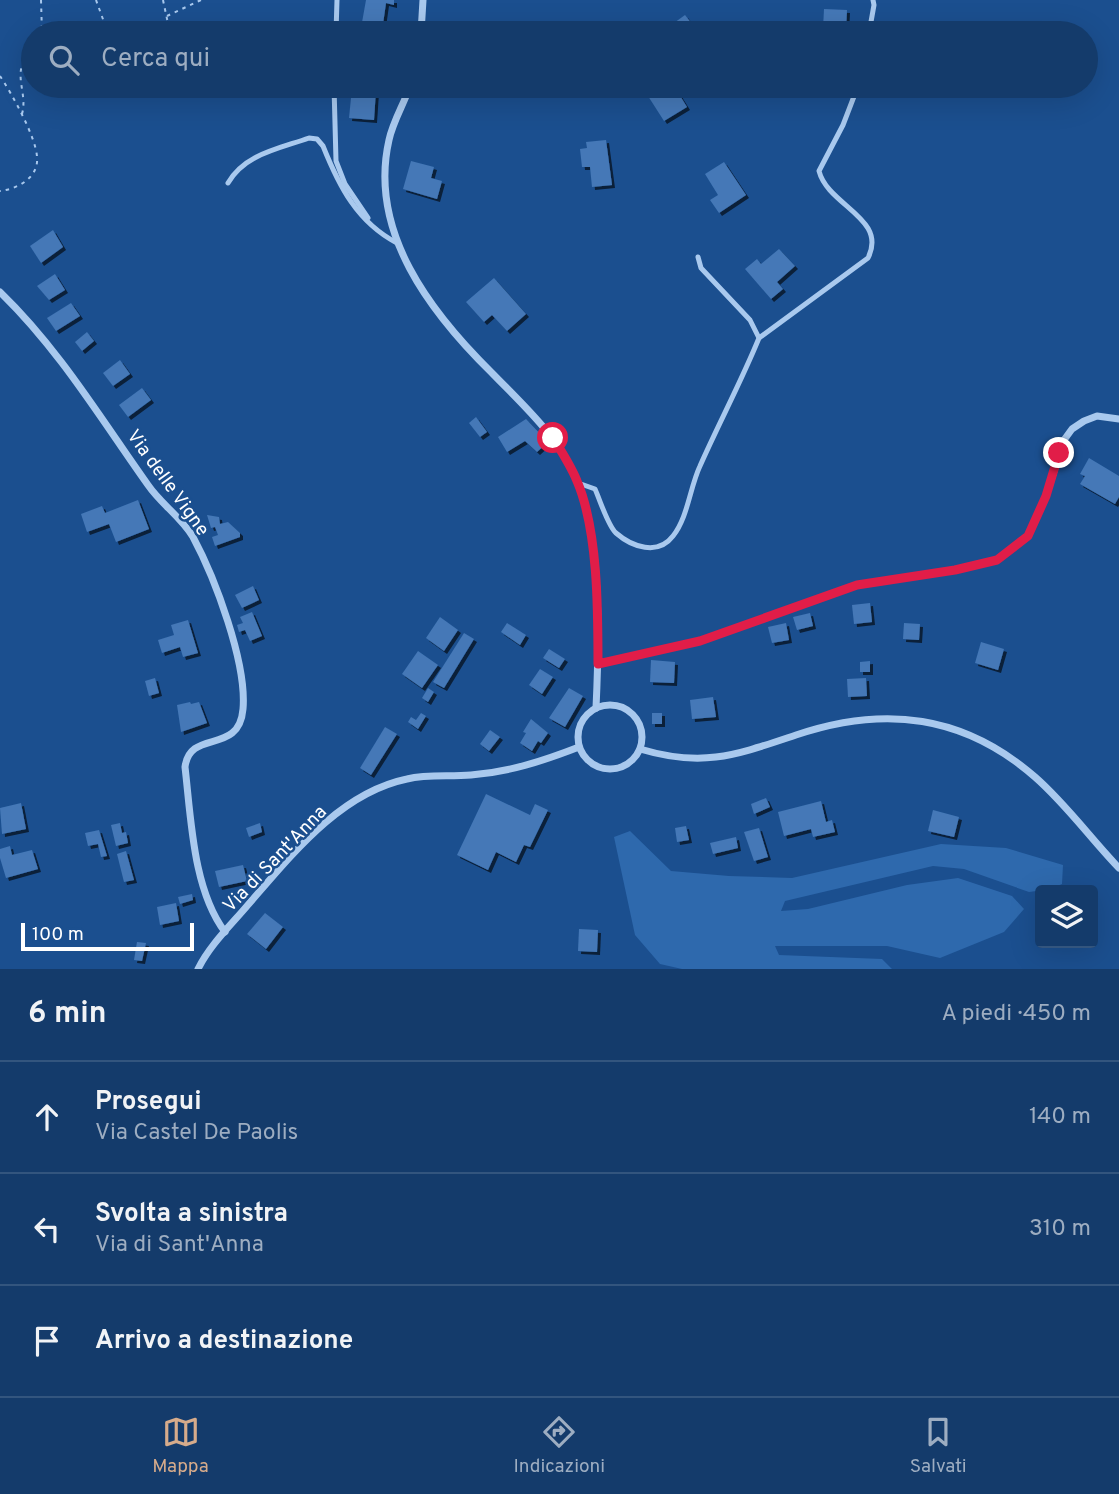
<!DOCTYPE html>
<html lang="it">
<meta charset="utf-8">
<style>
:root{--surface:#143b6b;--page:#1d4271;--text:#f1f3f6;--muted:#9dadc1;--line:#33557e;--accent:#d6ab8b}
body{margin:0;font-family:Overpass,sans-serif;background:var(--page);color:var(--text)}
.controls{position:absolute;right:21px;bottom:21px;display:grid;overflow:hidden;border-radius:7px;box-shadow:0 7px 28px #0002}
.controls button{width:63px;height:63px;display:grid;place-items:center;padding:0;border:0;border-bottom:2px solid var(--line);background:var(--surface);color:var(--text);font:35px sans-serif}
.scale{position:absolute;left:21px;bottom:18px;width:173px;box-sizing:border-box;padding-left:7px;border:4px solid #fff;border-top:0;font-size:19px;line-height:24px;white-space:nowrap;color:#fff;-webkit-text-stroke:5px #1b4f8f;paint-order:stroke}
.stop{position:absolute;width:21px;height:21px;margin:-16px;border:5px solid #e11d48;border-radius:50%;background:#fff}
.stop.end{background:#e11d48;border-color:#fff;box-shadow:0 2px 7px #0008}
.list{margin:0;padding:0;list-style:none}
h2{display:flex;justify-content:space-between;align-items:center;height:91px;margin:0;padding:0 28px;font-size:30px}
h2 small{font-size:23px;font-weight:400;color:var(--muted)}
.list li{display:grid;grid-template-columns:46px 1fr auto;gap:21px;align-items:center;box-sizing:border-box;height:112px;padding:0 28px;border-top:2px solid var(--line)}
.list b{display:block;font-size:26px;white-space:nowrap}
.list p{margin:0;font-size:23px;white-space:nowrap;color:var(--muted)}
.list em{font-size:23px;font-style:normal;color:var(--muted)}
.icon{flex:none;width:38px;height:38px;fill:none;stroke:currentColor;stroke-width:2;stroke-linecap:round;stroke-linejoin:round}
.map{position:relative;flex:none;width:1119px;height:969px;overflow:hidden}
.search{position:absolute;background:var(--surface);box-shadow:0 7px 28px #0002;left:21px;right:21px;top:21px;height:77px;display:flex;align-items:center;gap:18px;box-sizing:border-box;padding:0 24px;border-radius:38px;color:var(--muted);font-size:26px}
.sheet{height:427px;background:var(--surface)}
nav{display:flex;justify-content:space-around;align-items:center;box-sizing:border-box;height:98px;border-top:2px solid var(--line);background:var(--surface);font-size:19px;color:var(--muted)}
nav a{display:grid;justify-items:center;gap:4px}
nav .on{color:var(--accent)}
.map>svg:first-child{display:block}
.green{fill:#2e69ad}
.building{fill:#4478b7;filter:url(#shadow)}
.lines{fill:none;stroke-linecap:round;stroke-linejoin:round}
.path{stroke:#a9c9ee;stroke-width:2;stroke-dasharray:3.5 5;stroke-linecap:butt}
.service{stroke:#a9c9ee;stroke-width:5}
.minor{stroke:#a9c9ee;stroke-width:7}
.route{stroke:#e11d48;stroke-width:9}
.labels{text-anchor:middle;stroke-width:5;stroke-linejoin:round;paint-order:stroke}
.street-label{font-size:19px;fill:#fff;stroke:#1b4f8f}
</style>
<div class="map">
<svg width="1119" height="969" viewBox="0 0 1119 969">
<defs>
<filter id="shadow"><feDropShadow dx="3" dy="3" stdDeviation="0" flood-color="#0009"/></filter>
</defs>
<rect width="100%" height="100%" fill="#1b4f8f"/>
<polygon class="green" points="630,831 671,871 729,876 792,878 941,844 1006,848 1063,865 1062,884 1051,889 1029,892 964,869 933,866 785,901 781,911 808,909 907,885 958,878 1012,896 1024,909 1004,932 940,958 887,946 775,946 779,955 882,959 892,969 682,969 660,964 635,935 614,837"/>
<g class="building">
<polygon points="366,0 394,0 394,5 386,3 382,31 361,28"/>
<polygon points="824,9 847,10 846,30 823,29"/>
<polygon points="685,15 696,29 691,33 671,33 667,28"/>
<polygon points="784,22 796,30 794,33 778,33"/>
<polygon points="664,86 668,90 674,86 687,107 664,121 648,96"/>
<polygon points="352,88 376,90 374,120 349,118"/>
<polygon points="606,140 612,185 592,187 590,167 582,167 580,149 587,148 586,142"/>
<polygon points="411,161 434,167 431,178 442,181 437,199 403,189"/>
<polygon points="724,162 746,195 719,213 710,200 718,195 705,174"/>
<polygon points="53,230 63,247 41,263 30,246"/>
<polygon points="779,249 795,266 777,282 783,289 771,299 745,269 757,259 761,264"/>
<polygon points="55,274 65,290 49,300 37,286"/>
<polygon points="494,278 526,314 507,331 492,315 484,322 466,302"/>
<polygon points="71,303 80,316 56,331 47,318"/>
<polygon points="87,332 94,341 82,351 75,342"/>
<polygon points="120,360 130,374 113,386 103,373"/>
<polygon points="142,388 151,400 128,417 119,405"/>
<polygon points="476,417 487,432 480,437 469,423"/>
<polygon points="526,419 548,442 537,452 525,441 507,452 498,437"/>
<polygon points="1089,458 1119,476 1119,497 1115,504 1080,484 1085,476 1080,474"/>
<polygon points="138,500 149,529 116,542 109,524 87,532 81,514 102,506 105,513"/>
<polygon points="207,515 219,517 220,524 228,522 240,533 240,537 215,546 212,537 218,535 215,527 211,528"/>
<polygon points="253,586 259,600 242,608 235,595"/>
<polygon points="870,603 872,622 854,624 852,605"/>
<polygon points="252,612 262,636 250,641 245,630 239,632 237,625 243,623 240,617"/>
<polygon points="810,613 813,626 797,630 793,617"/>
<polygon points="440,617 458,630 444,651 426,638"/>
<polygon points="188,620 198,653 183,657 180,647 162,653 158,640 174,635 171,625"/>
<polygon points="507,623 526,635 520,645 501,632"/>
<polygon points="786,623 789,640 772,643 768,627"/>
<polygon points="904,623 920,624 919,640 903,639"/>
<polygon points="464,633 474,639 444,688 433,682"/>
<polygon points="981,642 1004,649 998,670 975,663"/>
<polygon points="549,649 565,659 559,668 543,658"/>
<polygon points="418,651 438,665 422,688 402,674"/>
<polygon points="651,660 675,662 674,683 650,682"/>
<polygon points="870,661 870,672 860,672 860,662"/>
<polygon points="540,669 553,677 542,694 529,685"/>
<polygon points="155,678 159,693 149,696 145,681"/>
<polygon points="866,678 867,696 848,697 847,679"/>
<polygon points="428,688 434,692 428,702 422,698"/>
<polygon points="569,688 583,696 565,727 549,718"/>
<polygon points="713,697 716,717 692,719 690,700"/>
<polygon points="190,702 191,704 199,702 207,723 181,732 177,705"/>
<polygon points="421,713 426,716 418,729 408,722 411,717 416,720"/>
<rect x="652" y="713" width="10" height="11"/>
<polygon points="531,719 548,733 541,743 538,741 532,751 520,743 526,733 523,732"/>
<polygon points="385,727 397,734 371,775 360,768"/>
<polygon points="490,730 500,737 489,751 480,744"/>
<polygon points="486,794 530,815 535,804 548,810 530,847 524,845 516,862 496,852 488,870 457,855"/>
<polygon points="766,798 770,807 754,814 751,804"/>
<polygon points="821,801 826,822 832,820 835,832 813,837 811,829 784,836 778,812"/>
<polygon points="21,803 26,829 2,834 0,808"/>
<polygon points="933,810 959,817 954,837 928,831"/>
<polygon points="120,823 122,833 126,832 128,843 116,846 111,825"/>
<polygon points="260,823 262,832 249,837 246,828"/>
<polygon points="686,826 689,840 677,842 675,828"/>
<polygon points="759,828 768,857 754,861 744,832"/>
<polygon points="99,830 107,856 101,857 98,844 88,846 85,833"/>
<polygon points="736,837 738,848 713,854 710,843"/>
<polygon points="10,846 12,855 32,850 38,869 6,878 0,858 0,849"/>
<polygon points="126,851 134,880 124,882 117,854"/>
<polygon points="243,865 247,881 219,887 215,871"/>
<polygon points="192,894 193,900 180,904 178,897"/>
<polygon points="176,903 179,921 160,925 157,907"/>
<polygon points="265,913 283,927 266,949 247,934"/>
<polygon points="579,929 598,930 597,952 578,951"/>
<polygon points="137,942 146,943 142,961 134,960"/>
</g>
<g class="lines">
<g class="path">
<polyline points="41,0 42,33"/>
<polyline points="96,0 108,33"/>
<polyline points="163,0 170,33"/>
<polyline points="167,16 201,0"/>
<path d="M0,76c12,18 36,61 37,81 2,21 -20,32 -37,34"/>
<path d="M22,114c5,-17 -5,-33 0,-49l11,-5"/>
</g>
<g class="service">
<polyline points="336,33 337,0"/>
<polyline points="869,33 874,5 873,0"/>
<polyline points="334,86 336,161 345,184 368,218"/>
<path d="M228,183c17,-29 50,-34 81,-45l8,1 6,7c16,40 34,76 74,97"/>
<path d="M759,338l109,-80c20,-40 -40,-52 -49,-87l24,-46 15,-39"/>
<path d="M578,483l17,6c5,11 13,37 21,44 16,14 42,23 57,3 15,-19 17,-49 27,-70 19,-43 41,-84 59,-128l-9,-18 -49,-52 -3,-11"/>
</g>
<g class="minor">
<polyline points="421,33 423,0"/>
<path d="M410,86c-6,18 -17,35 -21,54 -21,92 42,173 103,233 32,33 67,64 85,108 25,58 22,164 19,227"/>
<path d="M0,292c59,57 101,127 148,193 13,19 33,32 45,52 22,41 54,126 50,172 -4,47 -53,19 -58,58 6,51 8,123 40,165"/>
<polyline points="598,664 700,641 857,585 955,570 997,560 1028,536 1046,496 1064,440 1072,429 1084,421 1097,416 1119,419"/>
<circle cx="610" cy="737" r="32"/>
<path d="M640,749c63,19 96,6 156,-14 89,-30 168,-20 239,42 31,27 56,62 84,91"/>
<path d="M198,969c12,-24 32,-43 49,-63 43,-49 92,-113 160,-127 21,-5 43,-2 64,-4 38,-3 72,-14 108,-28"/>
</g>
</g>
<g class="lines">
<path class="route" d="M553,438c9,14 18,28 24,43 21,49 21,129 21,183l102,-23 157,-56 98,-15 42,-10 31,-24 18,-40 13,-43"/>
</g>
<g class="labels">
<g class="street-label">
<text transform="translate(169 482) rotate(54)" y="7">Via delle Vigne</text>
<text transform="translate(274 858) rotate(-46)" y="7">Via di Sant'Anna</text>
</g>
</g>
</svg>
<div class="controls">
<button><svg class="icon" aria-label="layers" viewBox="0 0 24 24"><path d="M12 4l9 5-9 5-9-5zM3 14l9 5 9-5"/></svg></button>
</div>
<div class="scale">100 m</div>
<div class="stop" style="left:553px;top:438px"></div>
<div class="stop end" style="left:1059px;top:453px"></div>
<div class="search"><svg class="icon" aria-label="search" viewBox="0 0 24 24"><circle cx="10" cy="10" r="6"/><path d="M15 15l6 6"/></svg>Cerca qui</div>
</div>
<section class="sheet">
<h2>6 min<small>A piedi · 450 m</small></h2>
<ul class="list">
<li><svg class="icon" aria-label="ahead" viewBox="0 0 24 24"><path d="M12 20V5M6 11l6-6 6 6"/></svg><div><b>Prosegui</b><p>Via Castel De Paolis</p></div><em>140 m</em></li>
<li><svg class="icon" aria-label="left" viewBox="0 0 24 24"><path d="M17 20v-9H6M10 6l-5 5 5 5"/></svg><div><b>Svolta a sinistra</b><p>Via di Sant'Anna</p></div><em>310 m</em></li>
<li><svg class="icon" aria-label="arrive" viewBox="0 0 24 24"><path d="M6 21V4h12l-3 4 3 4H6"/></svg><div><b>Arrivo a destinazione</b></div></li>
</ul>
</section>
<nav>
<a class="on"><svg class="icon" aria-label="map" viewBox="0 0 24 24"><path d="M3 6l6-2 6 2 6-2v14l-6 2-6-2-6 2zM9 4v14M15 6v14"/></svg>Mappa</a>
<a><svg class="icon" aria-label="directions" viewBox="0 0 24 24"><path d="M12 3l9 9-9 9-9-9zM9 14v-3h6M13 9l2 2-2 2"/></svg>Indicazioni</a>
<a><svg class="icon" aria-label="saved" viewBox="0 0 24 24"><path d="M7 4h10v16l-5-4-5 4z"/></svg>Salvati</a>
</nav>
